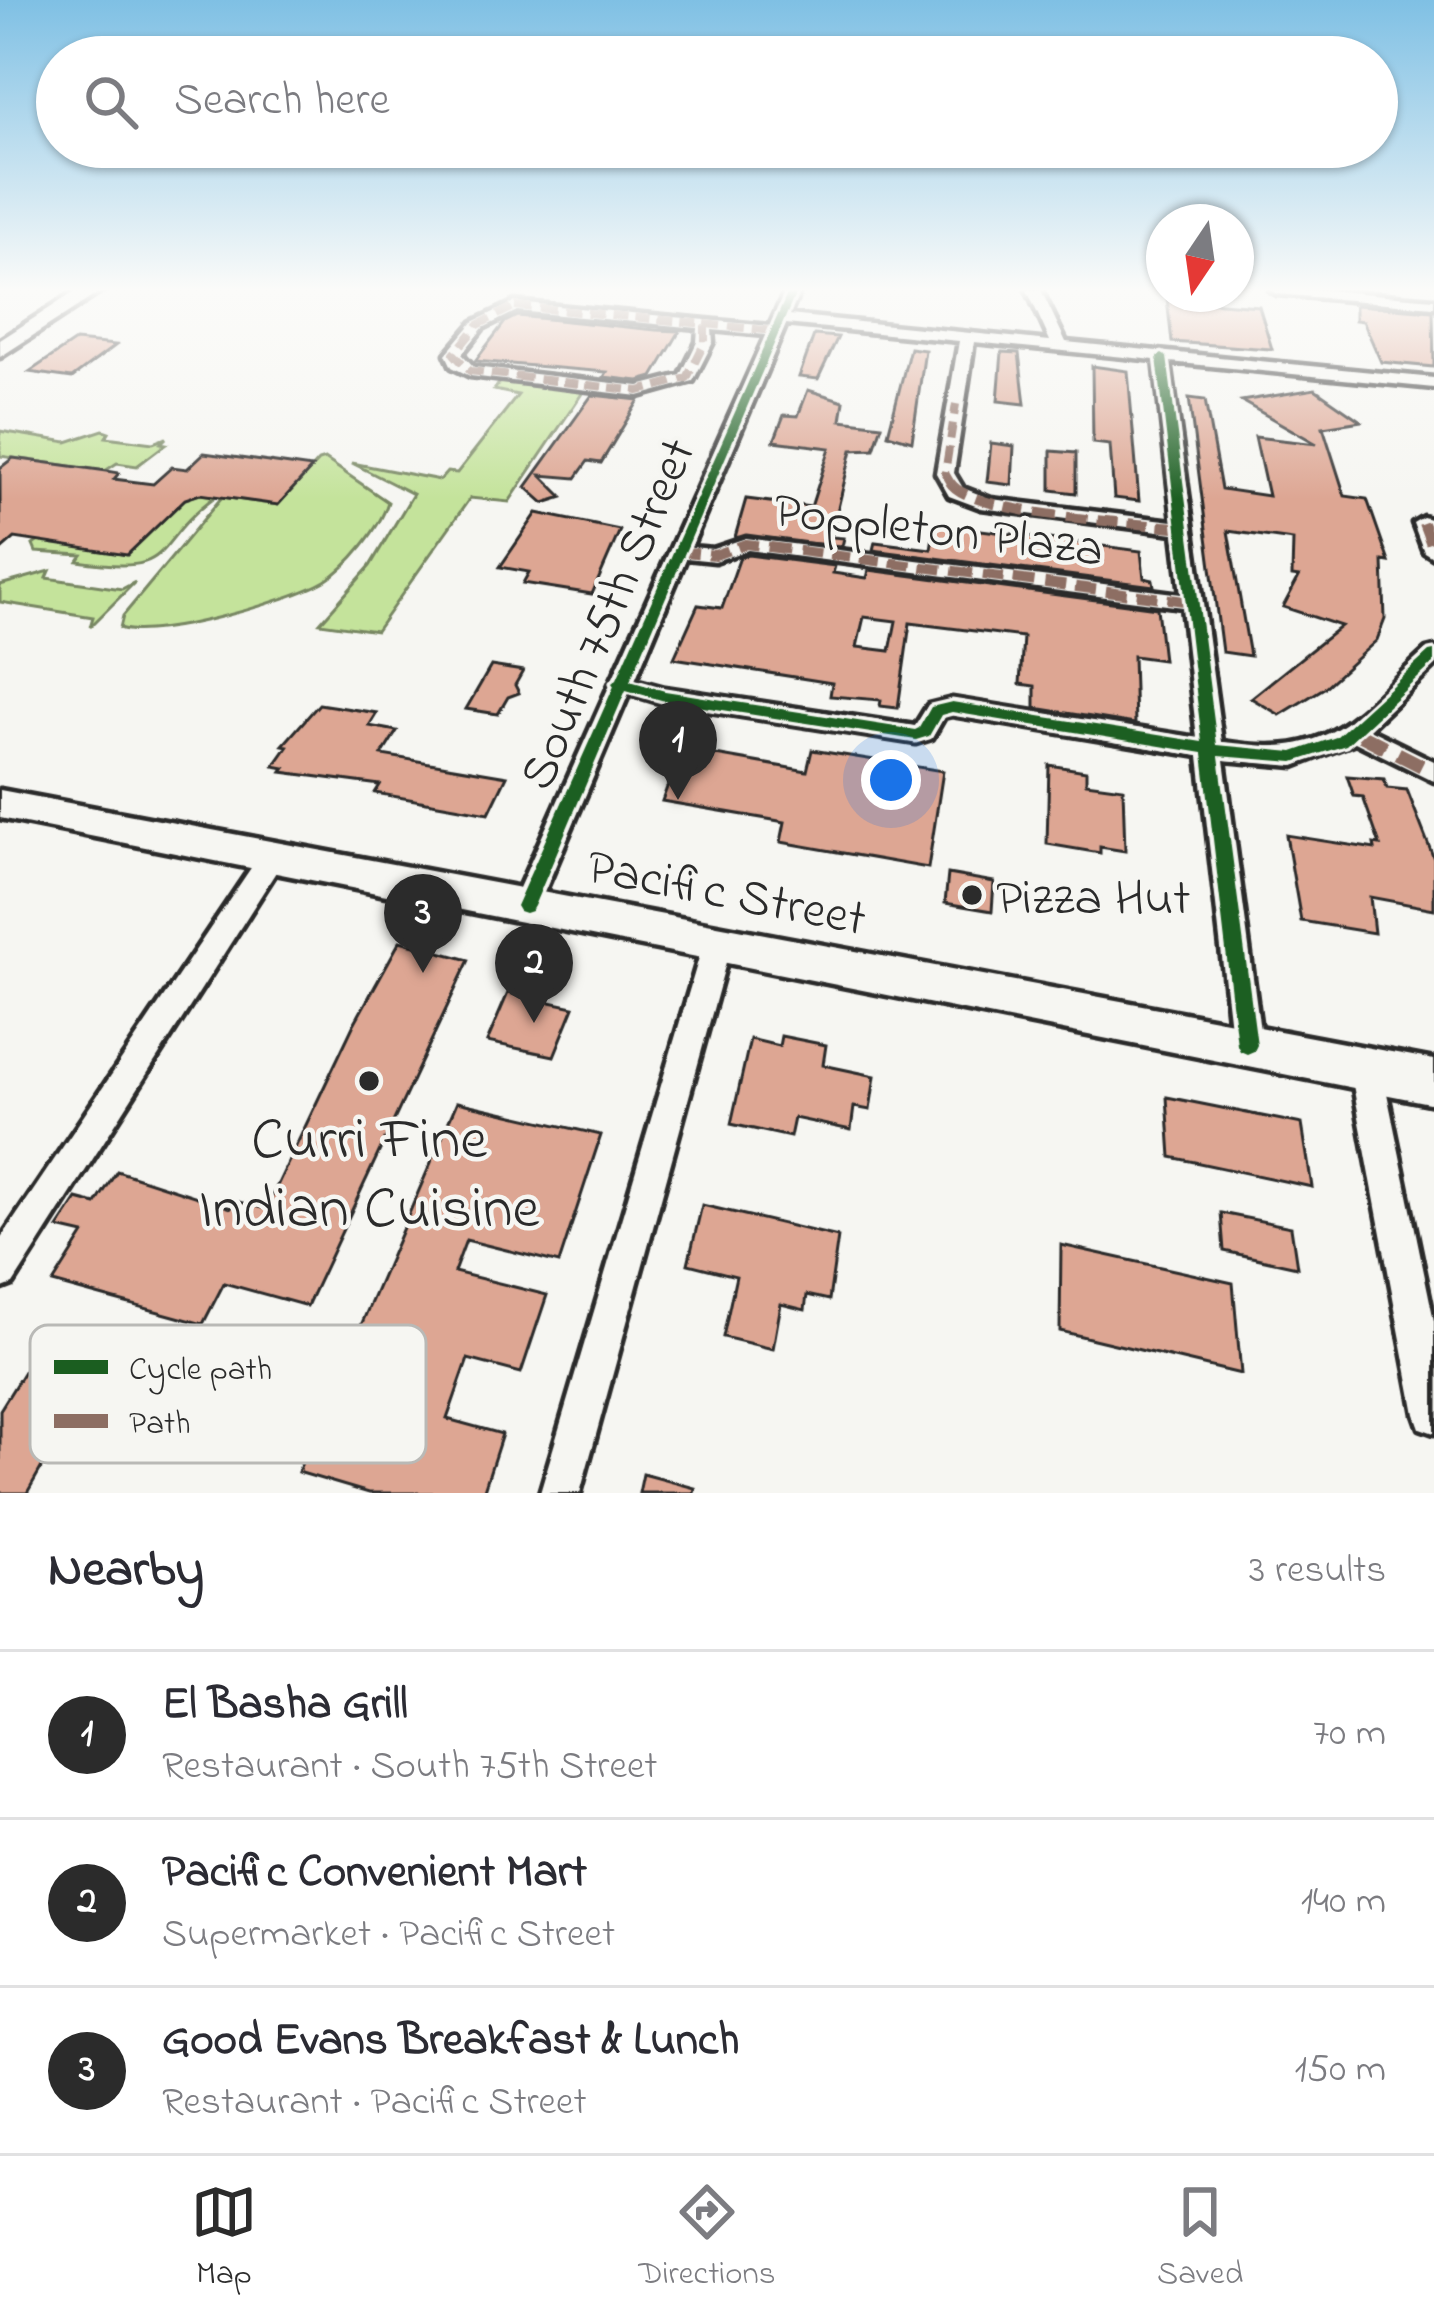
<!DOCTYPE html>
<meta charset="utf-8">
<style>
:root{--surface:#fff;--page:#f7f7f7;--text:#2b2b33;--muted:#7c7c81;--line:#e1e1e2;--accent:#2b2b2b}
body{margin:0;font-family:"Indie Flower",sans-serif;background:var(--page);color:var(--text)}
.compass{position:absolute;left:1146px;top:204px;width:108px;height:108px;border-radius:50%;background:var(--surface);box-shadow:0 3px 9px #0004;rotate:193deg}
.you{position:absolute;left:891px;top:780px;width:42px;height:42px;margin:-30px;border:9px solid #fff;border-radius:50%;background:#1a73e8;box-shadow:0 0 0 18px #1a73e833}
.badge{display:grid;place-items:center;width:78px;height:78px;border-radius:50%;background:var(--accent);color:#fff;font-size:39px;font-weight:700}
.pin{position:absolute;translate:-50% -99px;filter:drop-shadow(0 3px 6px #0008)}
.pin::after{content:'';position:absolute;top:63px;width:42px;height:36px;background:inherit;clip-path:polygon(0 0,100% 0,50% 100%)}
.list{margin:0;padding:0;list-style:none}
h2{display:flex;justify-content:space-between;align-items:center;height:156px;margin:0;padding:0 48px;font-size:51px}
h2 small{font-size:39px;font-weight:400;color:var(--muted)}
.list li{display:grid;grid-template-columns:78px 1fr auto;gap:36px;align-items:center;box-sizing:border-box;height:168px;padding:0 48px;border-top:3px solid var(--line)}
.list b{display:block;font-size:45px;white-space:nowrap}
.list p{margin:0;font-size:39px;white-space:nowrap;color:var(--muted)}
.list em{font-size:39px;font-style:normal;color:var(--muted)}
.icon{flex:none;width:66px;height:66px;fill:none;stroke:currentColor;stroke-width:2;stroke-linecap:round;stroke-linejoin:round}
.map{position:relative;flex:none;width:1434px;height:1493px;overflow:hidden}
.search{position:absolute;background:var(--surface);box-shadow:0 3px 9px #0004;left:36px;right:36px;top:36px;height:132px;display:flex;align-items:center;gap:30px;box-sizing:border-box;padding:0 42px;border-radius:66px;color:var(--muted);font-size:45px}
.sheet{height:660px;background:var(--surface)}
nav{display:flex;justify-content:space-around;align-items:center;box-sizing:border-box;height:168px;border-top:3px solid var(--line);background:var(--surface);font-size:33px;color:var(--muted)}
nav a{display:grid;justify-items:center;gap:6px}
nav .on{color:var(--accent)}
.map>svg:first-child{display:block}
.green{fill:#c4e39b;stroke:#788763;stroke-width:3}
.building{fill:#dda693;stroke:#2b2b2b;stroke-width:3;fill-rule:evenodd}
.lines{fill:none;stroke-linecap:round;stroke-linejoin:round}
.minor-casing{stroke:#2b2b2b;stroke-width:9}
.primary-casing{stroke:#2b2b2b;stroke-width:9}
.minor{fill:#f6f6f2;fill-rule:evenodd}
.primary{fill:#f6f6f2;fill-rule:evenodd}
.quiet-far2{stroke:#8d6e63;stroke-width:8;stroke-dasharray:16 8;stroke-linecap:butt}
.quiet-far1{stroke:#8d6e63;stroke-width:10;stroke-dasharray:21 10;stroke-linecap:butt}
.quiet{stroke:#8d6e63;stroke-width:14;stroke-dasharray:27 14;stroke-linecap:butt}
.cycleway-casing{stroke:#f6f6f2;stroke-width:7}
.cycleway{fill:#1b5e20;fill-rule:evenodd}
.poi-dot{fill:#2b2b2b;stroke:#f6f6f2;stroke-width:4.5}
.labels{text-anchor:middle;stroke-width:9;stroke-linejoin:round;paint-order:stroke}
.street-label{font-size:51px;fill:#2b2b2b;stroke:#f6f6f2}
.poi-label{font-size:51px;fill:#2b2b2b;stroke:#f6f6f2;text-anchor:start}
.near-poi-label{font-size:60px;fill:#2b2b2b;stroke:#f6f6f2}
.key{fill:#f6f6f2;stroke:#b9b9b6;stroke-width:3}
.key-label{font-size:33px;fill:#2b2b2b}
</style>
<div class="map">
<svg width="1434" height="1493" viewBox="0 0 1434 1493">
<rect width="100%" height="100%" fill="#f6f6f2"/>
<filter id="ink" filterUnits="userSpaceOnUse"><feTurbulence type="fractalNoise" baseFrequency=".00833" numOctaves="2"/><feDisplacementMap in="SourceGraphic" scale="24" xChannelSelector="R" yChannelSelector="G"/><feConvolveMatrix kernelMatrix="1 2 1 2 8 2 1 2 1" color-interpolation-filters="sRGB"/></filter>
<g filter="url(#ink)">
<g class="green">
<polygon points="500,382 583,392 509,502 470,498 376,631 320,623 370,566 413,494 352,463 440,480 447,472 457,473 518,395 494,390"/>
<polygon points="103,430 109,432 106,437 153,443 166,438 161,443 166,444 137,466 117,463 105,471 0,456 0,431 67,442"/>
<path d="M325,459l63,43c-8,26 -40,65 -63,79 -32,19 -172,60 -205,47l3,-12 99,-119 56,8 40,-44z"/>
<path d="M200,494l16,2c-69,50 -35,81 -138,65l4,-6 -46,-3 -3,-7 10,-7 84,17 58,-56z"/>
<polygon points="50,571 47,578 122,589 135,582 90,627 93,617 0,602 0,585"/>
</g>
<g class="building">
<polygon points="1167,299 1259,306 1272,349 1172,342"/>
<polygon points="1355,305 1433,311 1434,367 1381,362 1363,321 1355,320"/>
<polygon points="517,316 656,330 680,331 653,377 639,381 604,377 607,372 475,361 505,322"/>
<polygon points="814,335 838,337 818,379 799,377"/>
<polygon points="75,341 116,345 72,378 29,372"/>
<polygon points="910,348 925,350 912,441 888,434"/>
<polygon points="1002,352 1019,353 1025,404 998,401"/>
<polygon points="1092,366 1128,371 1139,501 1114,498 1110,445 1093,443"/>
<polygon points="1315,389 1361,421 1323,427 1345,496 1367,499 1389,562 1383,561 1385,619 1377,640 1324,688 1280,715 1251,698 1341,626 1283,607 1299,577 1292,576 1293,540 1228,531 1250,656 1222,652 1189,398 1205,400 1221,489 1268,496 1255,437 1317,444 1241,401"/>
<polygon points="808,390 844,401 841,420 882,425 874,449 852,450 831,537 844,538 842,546 735,537 746,499 811,507 830,448 774,441 784,415 798,416"/>
<polygon points="592,395 639,400 601,463 588,461 576,478 541,475 563,497 544,503 526,487"/>
<polygon points="991,443 1014,446 1012,485 987,482"/>
<polygon points="1051,451 1076,453 1076,493 1051,490"/>
<polygon points="204,453 312,468 278,505 200,494 185,499 127,555 15,538 0,551 0,468 13,458 107,471 119,473 114,479 153,484 172,467 187,469"/>
<polygon points="537,513 620,530 592,594 523,583 529,572 500,567"/>
<polygon points="935,524 1141,551 1144,578 1153,580 1154,586 873,550 875,542 931,549"/>
<path d="M748,555l87,11 -2,7 34,5 2,-8 288,38 6,52 -30,-4 2,68 -100,-16v-22l-15,-2 3,-47 -113,-14 -12,85 -18,-2 1,-6 -51,-4 2,-13 -158,-25 24,-53 24,3 18,-51zM864,617l32,4 -6,30 -33,-4z"/>
<polygon points="491,666 523,671 515,685 519,693 508,697 498,714 466,709"/>
<polygon points="319,704 377,713 369,726 397,731 382,755 507,776 489,813 375,793 380,785 282,772 285,768 274,766 288,746 283,745"/>
<polygon points="681,749 807,771 812,750 943,771 928,868 781,842 785,822 662,801"/>
<polygon points="1049,765 1086,771 1086,783 1123,788 1125,851 1100,847 1100,853 1047,844"/>
<polygon points="1347,776 1384,779 1387,788 1407,790 1434,859 1434,909 1370,897 1374,933 1301,921 1286,835 1375,849 1374,844 1380,845 1363,797 1354,796"/>
<polygon points="948,874 994,882 992,911 945,903"/>
<polygon points="400,941 469,960 307,1306 224,1283 203,1324 53,1283 84,1234 58,1228 77,1199 96,1204 117,1171 231,1208 235,1201 266,1209 354,1024"/>
<polygon points="508,993 574,1007 554,1056 487,1042"/>
<polygon points="781,1036 826,1045 823,1065 875,1076 870,1110 854,1107 851,1130 794,1118 790,1137 731,1124 750,1039 779,1046"/>
<polygon points="1167,1097 1302,1124 1312,1187 1171,1157"/>
<polygon points="457,1102 601,1135 559,1263 466,1240 454,1272 547,1295 521,1373 468,1359 447,1419 502,1434 483,1493 369,1493 298,1472"/>
<polygon points="702,1205 838,1237 829,1300 807,1295 805,1310 781,1304 773,1349 723,1337 736,1276 688,1264"/>
<polygon points="1221,1213 1291,1227 1297,1267 1224,1251"/>
<polygon points="1061,1245 1233,1283 1241,1374 1060,1331"/>
<polygon points="52,1326 112,1344 27,1493 0,1493 0,1410"/>
<polygon points="643,1474 695,1488 694,1493 639,1493"/>
</g>
<g class="lines">
<defs>
<g id="minor">
<path d="M786,290h14l-11,25 261,26 -23,-51h14l25,52 368,36v10l-264,-26 52,380c111,18 128,-23 204,-92l8,-2v19l-65,62 65,32v20l-79,-39 -61,24 -70,-6 38,285 -4,10 -11,4 -11,-4 -4,-10 -33,-289 -247,-41 -8,2 -12,21 -16,5 -251,-39 -36,-11 -94,221 -10,3 -10,-3 -4,-8 255,-571 -54,-5 1,12 -20,39 -54,15 -169,-20 -18,-9 -6,-13 27,-32 42,-20 255,24zM517,311l181,17 -1,14 -16,33 -42,11 -165,-19 -12,-13 21,-26zM786,324l173,17 -23,132 13,23 32,12 193,25 7,61 -435,-56 -33,11 -22,-2zM974,342l181,18 18,161 -182,-22 -28,-11 -9,-15zM748,550l434,57 15,131 -245,-39 -24,6 -13,21 -250,-38 -30,-8 51,-122 29,3z"/>
<polygon points="1270,290 1324,290 1434,299 1434,307 1277,294"/>
<polygon points="1423,517 1430,519 1434,527 1434,558 1424,552 1413,523"/>
<polygon points="272,847 281,850 285,857 281,864 13,1284 0,1289 0,1240 263,850"/>
<polygon points="717,932 727,936 731,944 580,1493 540,1493 703,944 707,936"/>
<polygon points="1366,1055 1377,1059 1382,1069 1434,1321 1434,1433 1420,1428 1415,1414 1350,1069 1355,1059"/>
</g>
<g id="primary">
<polygon points="78,290 103,290 0,357 0,340"/>
<polygon points="0,790 1434,1060 1434,1104 0,818"/>
</g>
</defs>
<use href="#minor" class="minor-casing"/>
<use href="#primary" class="primary-casing"/>
<use href="#minor" class="minor"/>
<use href="#primary" class="primary"/>
<g class="quiet-far2">
<polygon points="515,306 705,324 705,342 687,378 639,391 470,371 454,354 478,325"/>
<polyline points="705,324 774,331"/>
<polyline points="952,485 945,473 956,404"/>
</g>
<g class="quiet-far1">
<path d="M950,482c19,33 190,41 233,46"/>
<polyline points="1423,523 1434,552"/>
<polyline points="677,551 715,555 746,544 1192,602"/>
<polyline points="1353,731 1367,738"/>
</g>
<polyline class="quiet" points="1361,735 1434,772"/>
<defs>
<polygon id="cycleway" points="789,290 797,290 630,681 665,691 915,730 919,728 931,707 952,702 1202,742 1157,357 1162,354 1167,357 1217,745 1293,752 1336,737 1429,652 1434,651 1434,663 1346,745 1294,762 1219,756 1257,1045 1254,1051 1247,1054 1240,1051 1237,1045 1203,753 952,712 941,715 929,736 916,740 665,701 626,690 534,906 531,911 525,913 519,911 516,906 614,686 612,683 617,679"/>
</defs>
<use href="#cycleway" class="cycleway-casing"/>
<use href="#cycleway" class="cycleway"/>
</g>
</g>
<linearGradient id="sky" x2="0" y2="1"><stop stop-color="#7fc0e4"/><stop offset="0.58" stop-color="#fbfbf9"/><stop offset="1" stop-color="#fbfbf9" stop-opacity="0"/></linearGradient>
<rect width="1434" height="499" fill="url(#sky)"/>
<g class="poi-dot">
<circle cx="972" cy="895" r="12"/>
<circle cx="369" cy="1081" r="12"/>
</g>
<g class="labels">
<g class="street-label">
<text transform="translate(939 527) rotate(7)" y="18">Poppleton Plaza</text>
<text transform="translate(605 613) rotate(-67)" y="18">South 75th Street</text>
<text transform="translate(727 890) rotate(11)" y="18">Pacific Street</text>
</g>
<g class="poi-label">
<text x="996" y="913">Pizza Hut</text>
</g>
<g class="near-poi-label">
<text x="369" y="1157">Curri Fine<tspan x="369" dy="69">Indian Cuisine</tspan></text>
</g>
</g>
<rect x="30" y="1325" width="396" height="138" rx="18" class="key"/>
<rect x="54" y="1360" width="54" height="14" fill="#1b5e20"/>
<rect x="54" y="1414" width="54" height="14" fill="#8d6e63"/>
<g class="key-label">
<text x="129" y="1379">Cycle path</text>
<text x="129" y="1433">Path</text>
</g>
</svg>
<svg class="compass" viewBox="-18 -18 36 36"><path d="M0-13l5 13h-10z" fill="#e53935"/><path d="M0 13l5-13h-10z" fill="#7c7c81"/></svg>
<div class="you"></div>
<div class="pin badge" style="left:678px;top:800px">1</div>
<div class="pin badge" style="left:534px;top:1023px">2</div>
<div class="pin badge" style="left:423px;top:973px">3</div>
<div class="search"><svg class="icon" aria-label="search" viewBox="0 0 24 24"><circle cx="10" cy="10" r="6"/><path d="M15 15l6 6"/></svg>Search here</div>
</div>
<section class="sheet">
<h2>Nearby<small>3 results</small></h2>
<ul class="list">
<li><span class="badge">1</span><div><b>El Basha Grill</b><p>Restaurant · South 75th Street</p></div><em>70 m</em></li>
<li><span class="badge">2</span><div><b>Pacific Convenient Mart</b><p>Supermarket · Pacific Street</p></div><em>140 m</em></li>
<li><span class="badge">3</span><div><b>Good Evans Breakfast &amp; Lunch</b><p>Restaurant · Pacific Street</p></div><em>150 m</em></li>
</ul>
</section>
<nav>
<a class="on"><svg class="icon" aria-label="map" viewBox="0 0 24 24"><path d="M3 6l6-2 6 2 6-2v14l-6 2-6-2-6 2zM9 4v14M15 6v14"/></svg>Map</a>
<a><svg class="icon" aria-label="directions" viewBox="0 0 24 24"><path d="M12 3l9 9-9 9-9-9zM9 14v-3h6M13 9l2 2-2 2"/></svg>Directions</a>
<a><svg class="icon" aria-label="saved" viewBox="0 0 24 24"><path d="M7 4h10v16l-5-4-5 4z"/></svg>Saved</a>
</nav>
